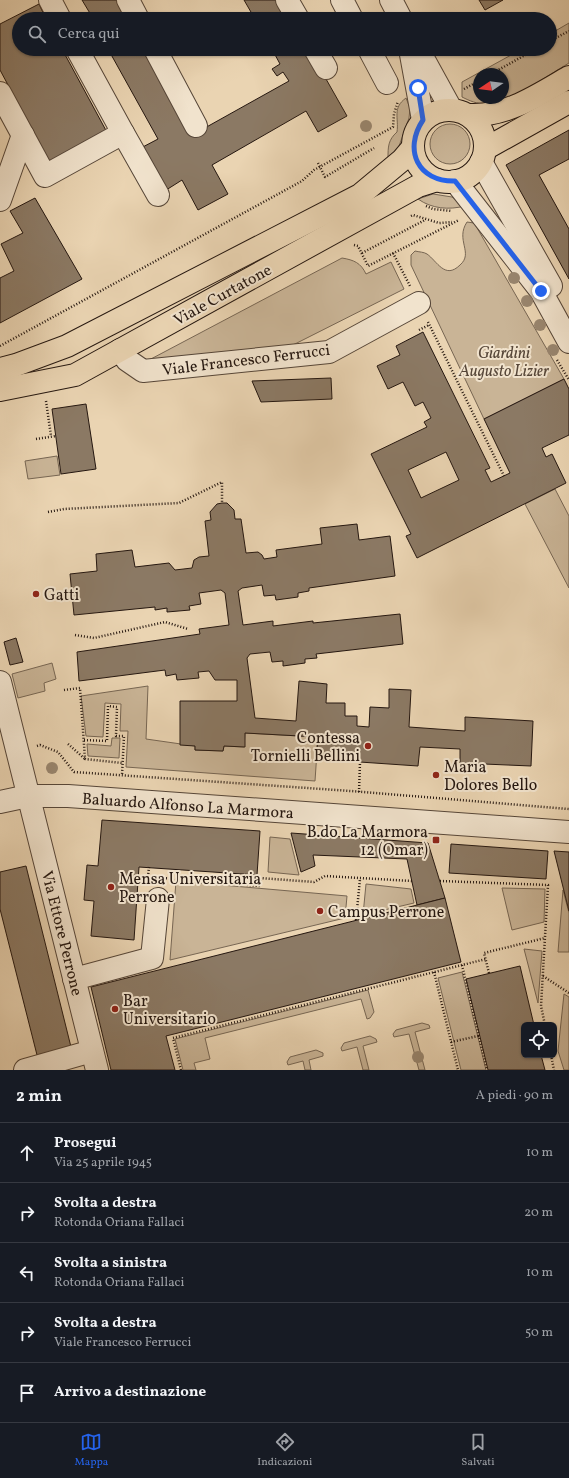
<!DOCTYPE html>
<html lang="it">
<meta charset="utf-8">
<style>
:root{--surface:#171b24;--page:#242831;--text:#f1f3f6;--muted:#9ea1a6;--line:#363941;--accent:#2563eb}
body{margin:0;font-family:Vollkorn,serif;background:var(--page);color:var(--text)}
.controls{position:absolute;right:12px;bottom:12px;display:grid;overflow:hidden;border-radius:6px;box-shadow:0 1px 3px #0004}
.controls button{width:36px;height:36px;display:grid;place-items:center;padding:0;border:0;border-bottom:1px solid var(--line);background:var(--surface);color:var(--text);font:20px sans-serif}
.compass{position:absolute;left:473px;top:68px;width:36px;height:36px;border-radius:50%;background:var(--surface);box-shadow:0 1px 3px #0004;rotate:257deg}
.stop{position:absolute;width:12px;height:12px;margin:-9px;border:3px solid #2563eb;border-radius:50%;background:#fff}
.stop.end{background:#2563eb;border-color:#fff;box-shadow:0 1px 4px #0008}
.list{margin:0;padding:0;list-style:none}
h2{display:flex;justify-content:space-between;align-items:center;height:52px;margin:0;padding:0 16px;font-size:17px}
h2 small{font-size:13px;font-weight:400;color:var(--muted)}
.list li{display:grid;grid-template-columns:26px 1fr auto;gap:12px;align-items:center;box-sizing:border-box;height:60px;padding:0 16px;border-top:1px solid var(--line)}
.list b{display:block;font-size:15px;white-space:nowrap}
.list p{margin:0;font-size:13px;white-space:nowrap;color:var(--muted)}
.list em{font-size:13px;font-style:normal;color:var(--muted)}
.icon{flex:none;width:22px;height:22px;fill:none;stroke:currentColor;stroke-width:2;stroke-linecap:round;stroke-linejoin:round}
.map{position:relative;flex:none;width:569px;height:1070px;overflow:hidden}
.search{position:absolute;background:var(--surface);box-shadow:0 1px 3px #0004;left:12px;right:12px;top:12px;height:44px;display:flex;align-items:center;gap:10px;box-sizing:border-box;padding:0 14px;border-radius:22px;color:var(--muted);font-size:15px}
.sheet{height:352px;background:var(--surface)}
nav{display:flex;justify-content:space-around;align-items:center;box-sizing:border-box;height:56px;border-top:1px solid var(--line);background:var(--surface);font-size:11px;color:var(--muted)}
nav a{display:grid;justify-items:center;gap:2px}
nav .on{color:var(--accent)}
.map>svg:first-child{display:block}
.green{fill:#c9b496;stroke:#776653;fill-rule:evenodd}
.building{fill:#8b7964;stroke:#251710;fill-rule:evenodd}
.lines{fill:none;stroke-linecap:round;stroke-linejoin:round}
.minor-casing{stroke:#564638;stroke-width:24}
.major-casing{stroke:#251710;stroke-width:24}
.path{stroke:#251710;stroke-width:2.5;stroke-dasharray:1 2;stroke-linecap:butt}
.minor{stroke:#f1e3cd;stroke-width:22}
.major{stroke:#ead4b2;stroke-width:22}
.path-bridge{stroke:#251710;stroke-width:2.5;stroke-dasharray:1 2;stroke-linecap:butt}
.tree{fill:#99866f}
.route{stroke:#2563eb;stroke-width:5}
.poi-dot{fill:#8f2418;stroke:#f1e3cd;stroke-width:1.5}
.labels{text-anchor:middle;stroke-width:4;stroke-linejoin:round;paint-order:stroke}
.street-label{font-size:16px;fill:#251710;stroke:#f1e3cd}
.park-label{font-size:16px;font-style:italic;fill:#564638;stroke:#f1e3cd}
.poi-label{font-size:16px;fill:#251710;stroke:#f1e3cd;text-anchor:start}
</style>
<div class="map">
<svg width="569" height="1070" viewBox="0 0 569 1070">
<rect width="100%" height="100%" fill="#ead4b2"/>
<filter id="stains"><feTurbulence type="fractalNoise" baseFrequency=".005" numOctaves="4"/><feColorMatrix values="0 0 0 0 .2 0 0 0 0 .09 0 0 0 0 .02 0 0 0 .5 -.17"/></filter>
<radialGradient id="worn" r=".72"><stop offset=".6" stop-color="#630" stop-opacity="0"/><stop offset="1" stop-color="#630" stop-opacity=".3"/></radialGradient>
<g class="green">
<path d="M569,23v40c-24,14 -56,38 -83,41 -9,0 -16,-3 -24,-7v-15l60,-33h28v-15zM479,74h24v24h-24z"/>
<path d="M406,98l4,10 -1,10 -11,31 -10,9c0,-11 0,-18 9,-26 2,-14 -5,-24 9,-34z"/>
<circle cx="450" cy="144" r="20"/>
<path d="M433,194l19,3 13,9c-16,4 -33,3 -47,-7z"/>
<path d="M467,222l7,1 2,3 88,153 -80,40 -73,-154v-10l4,-4c4,1 9,1 12,3 10,7 18,26 33,11 14,-12 -5,-25 7,-43z"/>
<path d="M342,258c12,2 19,5 24,16l25,-12 13,27 -121,61 -134,10z"/>
<polygon points="57,456 60,475 28,479 25,461"/>
<polygon points="555,489 569,516 569,588 525,504"/>
<polygon points="52,663 56,679 44,683 45,691 18,698 12,674"/>
<polygon points="148,686 146,739 195,746 195,750 223,751 224,746 244,747 245,733 318,737 315,781 126,767 128,731 120,731 121,704 105,703 103,737 86,736 81,696"/>
<polygon points="112,738 120,738 119,758 88,756 87,744 111,746"/>
<polygon points="270,837 290,839 299,875 268,872"/>
<polygon points="176,881 347,896 345,918 170,960"/>
<polygon points="366,884 411,889 414,903 363,915"/>
<polygon points="502,888 545,889 544,922 512,930"/>
<polygon points="563,890 569,913 569,952 558,952"/>
<polygon points="524,949 542,951 538,1003"/>
<polygon points="462,972 486,1070 461,1070 438,978"/>
<polygon points="368,990 374,1012 370,1018 367,1019 361,999 205,1038 210,1059 194,1063 196,1070 183,1070 175,1039"/>
<polygon points="564,994 569,997 569,1070 564,1070 558,1051"/>
<polygon points="422,1023 429,1025 430,1028 415,1032 425,1070 419,1070 409,1034 394,1037 393,1034 396,1030"/>
<polygon points="370,1036 376,1039 377,1042 363,1046 369,1070 363,1070 357,1047 342,1051 341,1048 344,1043"/>
<polygon points="316,1050 323,1053 323,1056 309,1060 311,1070 305,1070 303,1061 288,1065 287,1062 290,1057"/>
</g>
<g class="building">
<polygon points="82,0 120,0 130,19 84,19 91,15"/>
<polygon points="244,0 282,0 292,19 255,19"/>
<polygon points="479,0 503,0 485,10"/>
<polygon points="39,4 46,19 19,19 19,49 62,49 109,136 52,167 0,70 0,24"/>
<polygon points="108,49 147,49 194,134 289,81 283,72 277,76 272,69 280,64 272,49 309,49 347,116 318,132 306,111 212,165 228,194 198,210 182,180 163,192 139,149 158,139"/>
<polygon points="569,130 569,159 539,175 569,229 569,279 506,165"/>
<polygon points="35,198 82,279 0,323 0,278 14,271 1,244 23,233 10,211"/>
<path d="M423,332l67,136 -5,2 6,12 19,-9 -26,-54 80,-40 5,10v46l-27,13 4,9 6,-3 14,29 -149,75 -11,-22 5,-2 -40,-80 56,-27 -3,-5 7,-4 -8,-16 -8,4 -12,-24 -15,7 -11,-23 23,-11 -4,-9zM446,452l13,28 -38,18 -13,-28z"/>
<polygon points="331,378 332,399 261,402 252,381"/>
<polygon points="86,404 96,469 61,474 52,409"/>
<polygon points="222,503 227,503 234,510 235,519 241,519 246,553 258,552 262,555 264,559 277,557 276,550 322,544 320,528 357,524 359,540 390,536 395,576 309,588 309,591 298,593 298,597 276,600 275,595 264,596 262,585 242,588 238,591 243,625 273,621 273,626 313,621 313,623 400,614 403,644 316,654 317,658 305,659 305,663 283,666 283,661 272,662 270,652 250,654 247,658 255,718 296,721 299,681 327,684 326,703 345,703 345,716 357,716 357,726 369,727 370,707 389,708 389,689 411,690 409,727 465,731 465,717 533,721 531,766 460,763 460,749 420,747 418,766 316,759 318,737 245,733 245,747 224,746 223,751 195,750 195,746 180,745 180,701 237,701 237,680 215,680 209,671 198,672 199,678 177,680 176,674 166,676 165,670 79,681 77,652 200,634 199,629 229,625 225,593 221,590 199,593 201,604 189,606 190,610 167,612 167,608 155,610 155,607 74,615 70,574 97,571 96,554 132,550 135,567 169,563 175,570 192,568 194,560 199,557 209,556 205,521 211,520 210,512 217,504"/>
<polygon points="16,638 23,662 10,665 4,642"/>
<polygon points="102,820 260,831 257,875 139,867 134,940 91,936 94,901 84,900 87,865 98,866"/>
<polygon points="291,833 428,843 445,898 417,905 407,859 313,855 315,866 301,872"/>
<polygon points="451,844 548,851 546,879 449,873"/>
<polygon points="554,851 569,852 569,911"/>
<polygon points="26,866 71,1047 37,1055 0,909 0,872"/>
<polygon points="445,898 461,962 166,1036 175,1070 111,1070 91,987"/>
<polygon points="520,966 534,1025 524,1025 524,1055 541,1055 545,1070 488,1070 466,979"/>
</g>
<g class="lines">
<defs>
<g id="minor">
<polyline points="50,0 60,19"/>
<polyline points="128,0 138,19"/>
<polyline points="287,0 298,19"/>
<polyline points="342,0 352,19"/>
<polyline points="391,0 401,19"/>
<polyline points="155,49 196,126"/>
<polyline points="315,49 326,68"/>
<polyline points="369,49 387,83"/>
<polyline points="410,49 423,120"/>
<polyline points="418,49 451,109"/>
<polyline points="0,93 45,176 123,133 77,49"/>
<polyline points="123,133 158,195"/>
<polyline points="481,162 551,286"/>
<polyline points="455,181 541,291 569,342"/>
<polyline points="0,200 23,135"/>
<polyline points="120,350 127,360 143,371 329,352 419,303"/>
<polyline points="0,682 97,1070"/>
<polyline points="0,802 28,796 68,796 569,832"/>
<polyline points="74,979 152,958 158,899"/>
<polyline points="25,1070 92,1051"/>
</g>
<g id="major">
<circle cx="449" cy="146" r="36"/>
<path d="M469,115c37,2 69,-20 100,-38"/>
<polyline points="485,149 569,102"/>
<polyline points="0,369 16,365 67,346 360,195 402,160 413,147"/>
<polyline points="0,390 75,375 418,186 437,180"/>
</g>
</defs>
<use href="#minor" class="minor-casing"/>
<use href="#major" class="major-casing"/>
<g class="path">
<polyline points="550,41 569,31"/>
<polyline points="491,74 536,49"/>
<polyline points="464,89 479,81"/>
<polyline points="318,163 325,177 374,148"/>
<polyline points="426,206 433,209 452,211"/>
<polyline points="411,216 413,215 439,223 452,222"/>
<polyline points="354,245 358,246 368,266 459,220"/>
<polyline points="362,253 425,220"/>
<polyline points="393,253 410,286"/>
<polyline points="428,322 504,476"/>
<polyline points="419,330 429,325"/>
<polyline points="0,346 302,181 314,170 393,127 394,114 398,101"/>
<polyline points="557,360 569,380"/>
<polyline points="46,401 51,436"/>
<polyline points="36,439 56,436"/>
<polyline points="48,512 64,509 179,503 222,482 222,503"/>
<polyline points="75,635 94,638 165,622 188,629"/>
<polyline points="64,690 80,688 85,759 122,763"/>
<polyline points="84,740 107,741 108,706 117,707 116,736 124,736 122,775"/>
<polyline points="68,744 85,759"/>
<polyline points="37,746 40,745 58,752 74,772 351,791 569,809"/>
<polyline points="359,792 360,762"/>
<polyline points="149,867 148,876 156,877"/>
<polyline points="163,878 260,886 260,878 314,882 325,876 412,881"/>
<polyline points="440,881 548,885 541,1006 545,1025"/>
<polyline points="356,920 360,879"/>
<polyline points="462,965 487,1070"/>
<polyline points="434,972 458,1070"/>
<polyline points="489,973 484,953 545,938"/>
<polyline points="543,976 569,993"/>
<polyline points="451,1042 478,1036"/>
<polyline points="551,1055 554,1070"/>
<polyline points="181,1070 173,1038 486,959"/>
</g>
<use href="#minor" class="minor"/>
<use href="#major" class="major"/>
<polyline class="path-bridge" points="478,1036 480,1036"/>
</g>
<g class="tree">
<circle cx="366" cy="126" r="6"/>
<circle cx="514" cy="278" r="6"/>
<circle cx="527" cy="301" r="6"/>
<circle cx="540" cy="325" r="6"/>
<circle cx="553" cy="350" r="6"/>
<circle cx="52" cy="768" r="6"/>
<circle cx="418" cy="1057" r="6"/>
</g>
<g class="lines">
<path class="route" d="M418,88l5,32c-20,30 -5,62 32,61l86,110"/>
</g>
<g class="poi-dot">
<circle cx="36" cy="594" r="4"/>
<circle cx="368" cy="746" r="4"/>
<circle cx="436" cy="775" r="4"/>
<rect x="432" y="836" width="8" height="8" rx="2"/>
<circle cx="111" cy="887" r="4"/>
<circle cx="320" cy="911" r="4"/>
<circle cx="115" cy="1009" r="4"/>
</g>
<g class="labels">
<g class="street-label">
<text transform="translate(222 294) rotate(-29)" y="6">Viale Curtatone</text>
<text transform="translate(246 359) rotate(-7)" y="6">Viale Francesco Ferrucci</text>
<text transform="translate(188 805) rotate(4)" y="6">Baluardo Alfonso La Marmora</text>
<text transform="translate(63 933) rotate(76)" y="6">Via Ettore Perrone</text>
</g>
<g class="park-label">
<text x="504" y="358">Giardini<tspan x="504" dy="18">Augusto Lizier</tspan></text>
</g>
<g class="poi-label">
<text x="44" y="600">Gatti</text>
<text x="360" y="743" text-anchor="end">Contessa<tspan x="360" dy="18">Tornielli Bellini</tspan></text>
<text x="444" y="772">Maria<tspan x="444" dy="18">Dolores Bello</tspan></text>
<text x="428" y="837" text-anchor="end">B.do La Marmora<tspan x="428" dy="18">12 (Omar)</tspan></text>
<text x="119" y="884">Mensa Universitaria<tspan x="119" dy="18">Perrone</tspan></text>
<text x="328" y="917">Campus Perrone</text>
<text x="123" y="1006">Bar<tspan x="123" dy="18">Universitario</tspan></text>
</g>
</g>
<rect width="100%" height="100%" filter="url(#stains)"/>
<rect width="100%" height="100%" fill="url(#worn)"/>
</svg>
<div class="controls">
<button><svg class="icon" aria-label="locate" viewBox="0 0 24 24"><circle cx="12" cy="12" r="6"/><path d="M12 2v4M12 18v4M2 12h4M18 12h4"/></svg></button>
</div>
<svg class="compass" viewBox="-18 -18 36 36"><path d="M0-13l5 13h-10z" fill="#e53935"/><path d="M0 13l5-13h-10z" fill="#9ea1a6"/></svg>
<div class="stop" style="left:418px;top:88px"></div>
<div class="stop end" style="left:541px;top:291px"></div>
<div class="search"><svg class="icon" aria-label="search" viewBox="0 0 24 24"><circle cx="10" cy="10" r="6"/><path d="M15 15l6 6"/></svg>Cerca qui</div>
</div>
<section class="sheet">
<h2>2 min<small>A piedi · 90 m</small></h2>
<ul class="list">
<li><svg class="icon" aria-label="ahead" viewBox="0 0 24 24"><path d="M12 20V5M6 11l6-6 6 6"/></svg><div><b>Prosegui</b><p>Via 25 aprile 1945</p></div><em>10 m</em></li>
<li><svg class="icon" aria-label="right" viewBox="0 0 24 24"><path d="M7 20v-9h11M14 6l5 5-5 5"/></svg><div><b>Svolta a destra</b><p>Rotonda Oriana Fallaci</p></div><em>20 m</em></li>
<li><svg class="icon" aria-label="left" viewBox="0 0 24 24"><path d="M17 20v-9H6M10 6l-5 5 5 5"/></svg><div><b>Svolta a sinistra</b><p>Rotonda Oriana Fallaci</p></div><em>10 m</em></li>
<li><svg class="icon" aria-label="right" viewBox="0 0 24 24"><path d="M7 20v-9h11M14 6l5 5-5 5"/></svg><div><b>Svolta a destra</b><p>Viale Francesco Ferrucci</p></div><em>50 m</em></li>
<li><svg class="icon" aria-label="arrive" viewBox="0 0 24 24"><path d="M6 21V4h12l-3 4 3 4H6"/></svg><div><b>Arrivo a destinazione</b></div></li>
</ul>
</section>
<nav>
<a class="on"><svg class="icon" aria-label="map" viewBox="0 0 24 24"><path d="M3 6l6-2 6 2 6-2v14l-6 2-6-2-6 2zM9 4v14M15 6v14"/></svg>Mappa</a>
<a><svg class="icon" aria-label="directions" viewBox="0 0 24 24"><path d="M12 3l9 9-9 9-9-9zM9 14v-3h6M13 9l2 2-2 2"/></svg>Indicazioni</a>
<a><svg class="icon" aria-label="saved" viewBox="0 0 24 24"><path d="M7 4h10v16l-5-4-5 4z"/></svg>Salvati</a>
</nav>
